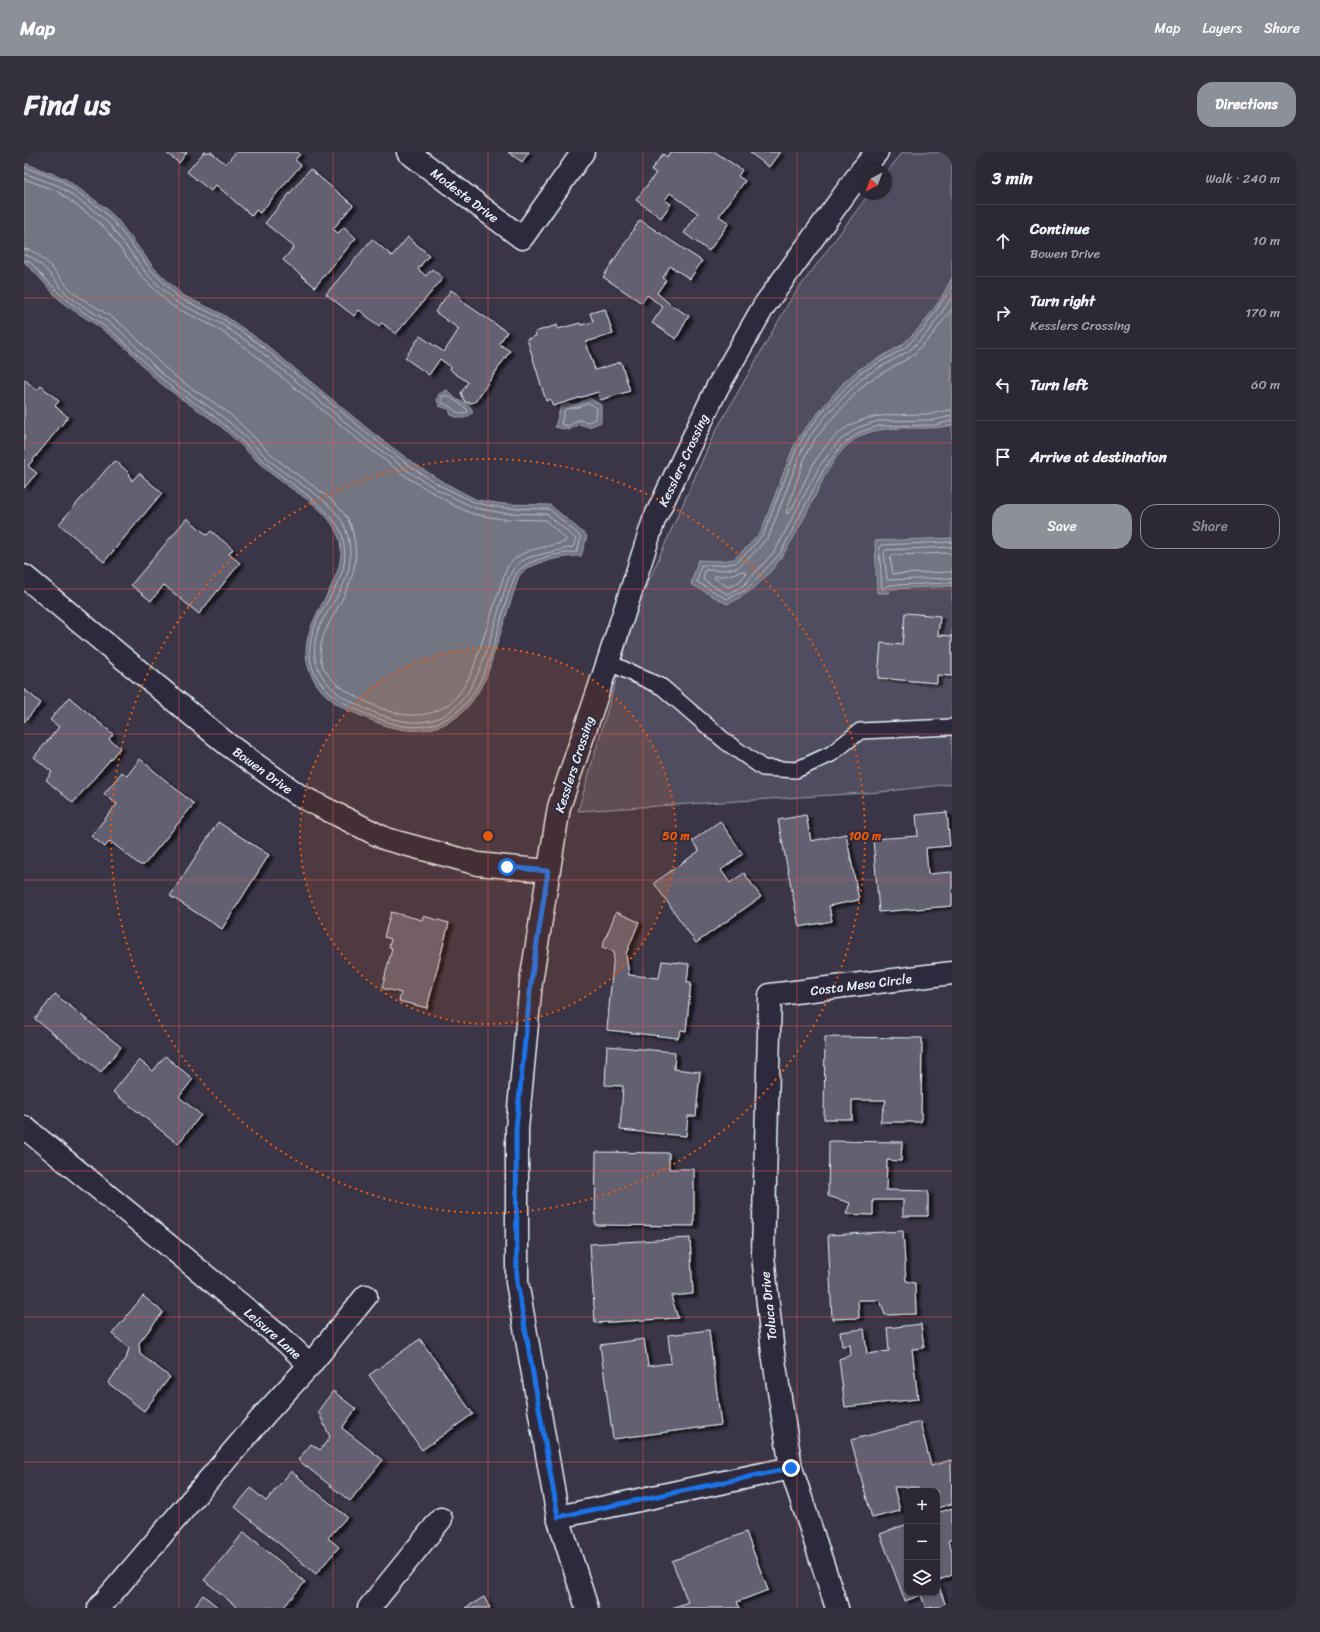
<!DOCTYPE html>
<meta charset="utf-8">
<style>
:root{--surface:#2c2836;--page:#34303e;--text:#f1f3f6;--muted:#a6a6ad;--line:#484451;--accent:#8c9099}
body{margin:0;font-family:Sriracha,sans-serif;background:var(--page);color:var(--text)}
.controls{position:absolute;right:12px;bottom:12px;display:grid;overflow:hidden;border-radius:8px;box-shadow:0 1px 3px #0004}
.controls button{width:36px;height:36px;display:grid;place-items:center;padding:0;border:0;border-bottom:1px solid var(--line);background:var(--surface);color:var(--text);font:20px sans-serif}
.compass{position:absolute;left:832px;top:12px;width:36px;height:36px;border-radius:50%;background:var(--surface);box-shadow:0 1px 3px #0004;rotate:221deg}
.stop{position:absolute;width:12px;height:12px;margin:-9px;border:3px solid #1a73e8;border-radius:50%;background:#fff}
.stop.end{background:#1a73e8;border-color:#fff;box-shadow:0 1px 4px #0008}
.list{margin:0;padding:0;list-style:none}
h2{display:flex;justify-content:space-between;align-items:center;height:52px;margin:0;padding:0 16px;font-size:17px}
h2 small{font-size:13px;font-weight:400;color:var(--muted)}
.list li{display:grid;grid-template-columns:26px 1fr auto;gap:12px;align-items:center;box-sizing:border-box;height:72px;padding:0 16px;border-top:1px solid var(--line)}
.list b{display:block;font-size:15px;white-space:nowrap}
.list p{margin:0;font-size:13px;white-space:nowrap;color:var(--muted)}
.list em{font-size:13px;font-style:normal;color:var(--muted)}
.actions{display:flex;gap:8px;padding:12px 16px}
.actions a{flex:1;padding:9px 0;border:1px solid var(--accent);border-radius:16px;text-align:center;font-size:14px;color:var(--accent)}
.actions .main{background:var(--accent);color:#fff}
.icon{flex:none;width:22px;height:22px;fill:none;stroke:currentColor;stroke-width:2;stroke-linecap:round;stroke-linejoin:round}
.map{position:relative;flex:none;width:928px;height:1456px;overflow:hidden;border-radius:16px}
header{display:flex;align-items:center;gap:24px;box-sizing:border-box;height:56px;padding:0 20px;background:var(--accent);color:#fff}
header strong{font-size:19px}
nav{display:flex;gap:22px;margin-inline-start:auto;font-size:14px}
.intro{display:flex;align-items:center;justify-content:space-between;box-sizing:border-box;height:96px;padding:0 24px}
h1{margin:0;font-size:28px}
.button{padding:10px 18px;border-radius:16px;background:var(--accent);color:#fff;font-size:14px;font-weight:700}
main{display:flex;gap:24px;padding:0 24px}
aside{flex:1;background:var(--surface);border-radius:16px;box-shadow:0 1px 3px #0004}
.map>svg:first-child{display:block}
.green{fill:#504e5f;stroke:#9ca0ac}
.water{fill:#737482;stroke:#a2a6b1}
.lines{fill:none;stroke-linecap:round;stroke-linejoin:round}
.shore{stroke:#b9bfc9;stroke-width:1}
.building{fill:#636171;stroke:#e8f1f8;filter:url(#shadow)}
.service-casing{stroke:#e8f1f8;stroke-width:18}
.minor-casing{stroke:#e8f1f8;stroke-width:25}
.tertiary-casing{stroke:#e8f1f8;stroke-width:25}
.service{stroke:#2f2a3d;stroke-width:15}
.minor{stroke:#2f2a3d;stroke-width:22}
.tertiary{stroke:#2f2a3d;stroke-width:22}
.route{stroke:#1a73e8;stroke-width:5}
.grid{fill:none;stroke:#da5a5c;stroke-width:1;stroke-opacity:0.55}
.ring{fill:none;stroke:#e8590c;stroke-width:2;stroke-dasharray:2 4}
.labels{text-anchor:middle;stroke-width:4;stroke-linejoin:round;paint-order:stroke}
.street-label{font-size:13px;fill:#e8f1f8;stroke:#2f2a3d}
.centre{fill:#e8590c;stroke:#2f2a3d;stroke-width:2}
.ring-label{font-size:12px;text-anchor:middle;font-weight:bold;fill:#e8590c;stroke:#2f2a3d;stroke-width:4;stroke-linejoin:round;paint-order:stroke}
</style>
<header>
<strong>Map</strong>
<nav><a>Map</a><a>Layers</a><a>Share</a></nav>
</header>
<div class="intro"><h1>Find us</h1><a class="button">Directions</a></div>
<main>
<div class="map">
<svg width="928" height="1456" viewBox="0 0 928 1456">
<defs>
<filter id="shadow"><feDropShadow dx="4.5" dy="2.5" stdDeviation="1" flood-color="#0009"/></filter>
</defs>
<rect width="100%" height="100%" fill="#3a3648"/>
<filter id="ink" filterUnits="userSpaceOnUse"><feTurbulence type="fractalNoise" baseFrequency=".025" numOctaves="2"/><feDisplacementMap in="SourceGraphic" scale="8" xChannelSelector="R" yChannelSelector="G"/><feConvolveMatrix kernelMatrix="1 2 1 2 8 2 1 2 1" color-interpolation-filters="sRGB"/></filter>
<g filter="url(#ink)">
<polygon class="green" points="879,0 928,0 928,632 856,640 554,659 614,453 690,282 767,147 845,42 862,42 862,21"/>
<g class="water">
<path d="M0,11l40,15 39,28 13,12 38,50 28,27 40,19 38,26 114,94 42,31 27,17 34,18 26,4 47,1 37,31 -6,20c-17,0 -52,6 -62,20l-32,99c-10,22 -23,42 -47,51 -26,9 -51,3 -76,-9 -10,-4 -22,-9 -31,-16 -12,-9 -21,-21 -25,-35 -15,-55 65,-96 18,-150 -15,-17 -36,-27 -53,-41 -18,-14 -32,-31 -49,-46 -19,-16 -42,-28 -61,-44 -14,-10 -24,-25 -36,-36 -11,-10 -23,-19 -35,-27 -10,-7 -21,-12 -30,-20 -13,-12 -24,-28 -38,-40z"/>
<path d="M928,126v147c-28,7 -64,-2 -90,10 -23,11 -37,39 -47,61 -21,42 -43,90 -88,108l-36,-20 7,-24 24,1 12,-2 13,-12 14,-15 32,-84 10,-17 41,-49 14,-12 44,-25 20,-20 18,-25z"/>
<path d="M423,238l9,9 14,7 3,6c-8,8 -12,7 -22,3l-2,-6 -10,-3 -2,-7 2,-5z"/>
<polygon points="565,246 577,253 577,270 565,275 555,272 545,278 531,275 537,253 553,252"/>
<polygon points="928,386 928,434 865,437 864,441 853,441 851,389"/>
</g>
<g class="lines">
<g class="shore">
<path d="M0,15l38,14 39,28 12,12 38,49 28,28 41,19 38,26 114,94 42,32 27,17 35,17 27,5 46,1 32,28 -4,15c-18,1 -51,7 -61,22 -18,40 -23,108 -58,137 -18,15 -44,20 -67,12 -46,-15 -100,-41 -75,-100 11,-26 33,-46 28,-77 -1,-9 -3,-17 -9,-24 -18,-24 -45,-37 -67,-57 -18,-15 -34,-33 -52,-47 -18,-14 -38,-24 -54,-39 -16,-14 -29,-30 -45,-43 -16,-14 -34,-23 -50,-36 -14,-11 -25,-26 -37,-38l-6,-2"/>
<path d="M0,21l35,13 38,27 12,11 38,50 29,28 42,20 37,25 113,94 43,32 27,17 37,18 28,5 44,1 29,25 -3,8 -43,10 -12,6 -6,8c-22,46 -27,156 -100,151 -21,-1 -43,-11 -62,-21 -30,-16 -45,-45 -29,-78 9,-17 22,-32 27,-51 4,-14 2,-34 -4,-47 -13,-25 -42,-39 -63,-55 -19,-15 -34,-33 -52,-48 -20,-17 -42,-29 -62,-44 -19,-16 -34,-37 -54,-53 -14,-10 -31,-18 -44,-29 -12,-11 -29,-40 -45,-41"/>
<path d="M0,27l33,12 37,27 11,10 38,50 29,28 43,21 36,25 114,93 43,33 47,28 18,8 29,5 43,1 21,19 -1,3c-21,6 -44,6 -58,25l-34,102c-8,18 -18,35 -37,42 -23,9 -46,2 -67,-8 -106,-49 -5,-91 -14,-158 -1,-8 -3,-18 -7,-26 -16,-24 -42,-37 -64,-54 -19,-15 -34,-33 -51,-48 -20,-17 -44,-28 -63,-45 -19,-16 -33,-36 -53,-51 -14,-11 -31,-18 -45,-30 -13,-12 -29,-41 -48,-42"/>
<polyline points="928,135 901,175 881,196 836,221 801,257 782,281 772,298 740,381 726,398 711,411 698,413 677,413 673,430 703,447 722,438 756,402 800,317 817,294 836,280 855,274 911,273 928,269"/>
<polyline points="928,145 905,179 885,199 839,225 805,260 786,284 777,300 745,384 730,401 713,416 699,418 681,418 679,428 703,442 719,434 751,399 795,315 814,290 833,276 854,269 910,268 928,264"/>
<path d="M928,157l-19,25 -21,22 -45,26 -33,34 -19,23 -9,15 -20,59h4c8,-16 15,-34 24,-50 32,-52 63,-48 117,-49 7,-1 14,-4 21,-4"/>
<path d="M423,243l20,14 1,3 -7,2c-8,-3 -9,-8 -19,-11v-6z"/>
<polygon points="565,251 573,256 572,267 564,270 554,268 544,274 537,272 541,257 554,255"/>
<polyline points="928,390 857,393 855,395 858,437 865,433 928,431"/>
<polyline points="928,395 862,398 860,400 863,428 928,426"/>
<polyline points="928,401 868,403 866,405 869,422 928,420"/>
<polygon points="720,419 722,422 715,430 704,435 690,426 691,424 701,424"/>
</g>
</g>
<g class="building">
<polygon points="141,0 163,0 155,11"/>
<polygon points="180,0 187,0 202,12 212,0 273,0 276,2 271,8 277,13 236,61 232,58 228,64 192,33 187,39 163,20"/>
<polygon points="484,0 505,0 498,10"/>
<polygon points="646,0 691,0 718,18 714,24 721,29 695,64 705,71 685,99 660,81 674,61 646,41 641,48 647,52 637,66 612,48 632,21 627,18 639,2 643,5"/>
<polygon points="725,0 756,0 745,15"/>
<polygon points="286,17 329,53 309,77 314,81 320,75 332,86 291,135 259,108 270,95 241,71"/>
<polygon points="616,68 678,109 666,127 646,114 639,126 642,128 633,141 647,153 665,164 652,187 628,171 639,155 623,143 618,151 579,125"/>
<polygon points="384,85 405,103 394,117 402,124 408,117 419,126 372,182 358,171 355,174 335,158 330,164 302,142 348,87 368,104"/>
<polygon points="427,138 437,145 436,148 483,180 475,192 486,199 451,250 446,251 441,250 437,241 444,230 430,221 426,217 427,215 416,207 405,223 381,206 396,184 420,200 435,177 411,160"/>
<polygon points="581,157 589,182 562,190 571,218 597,210 606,239 576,248 574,240 529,254 526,247 522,249 503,187 512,184 511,180 533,173 534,177 556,171 557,173 569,170 566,161"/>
<polygon points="0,227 13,238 17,234 35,249 31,254 44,265 4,314 13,321 0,336"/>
<polygon points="92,309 105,321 108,329 115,321 138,341 80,410 35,372 87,312"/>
<polygon points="163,366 183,383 187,379 209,397 205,402 216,411 175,462 140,433 127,449 107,433"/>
<polygon points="881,461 916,464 914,483 928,484 928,524 913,523 913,531 854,526 857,491 878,493"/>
<polygon points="0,537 17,551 0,570"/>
<polygon points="45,545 89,582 85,587 96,596 49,651 22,628 28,620 10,605 35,575 26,568"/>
<polygon points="116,607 170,652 120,713 116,713 86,689 81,695 67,684 93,652 80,642 98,620 103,624"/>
<polygon points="923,660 926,694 902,696 904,722 928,720 928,754 855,760 849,687 894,684 892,663"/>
<polygon points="782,663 787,689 822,682 835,748 805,754 808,769 775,775 754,668"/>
<polygon points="696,669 719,702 697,718 706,731 720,721 737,745 672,791 630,731 675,699 668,689"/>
<polygon points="194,670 245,703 198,777 146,744"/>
<polygon points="367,760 398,768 399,764 425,771 403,856 375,849 377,841 358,836 368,796 365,795 367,787 360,785"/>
<polygon points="592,760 615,770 602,802 605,823 635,826 638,809 665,812 663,830 667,830 662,879 657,878 654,886 583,878 590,800 578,795"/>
<polygon points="31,842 97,895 77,920 11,867"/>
<polygon points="801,885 898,886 897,970 856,970 862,948 828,948 828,967 800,967"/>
<polygon points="583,894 651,900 650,917 676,920 672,964 664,964 662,984 596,978 599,934 581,933"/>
<polygon points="141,904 169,927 155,945 177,963 154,992 89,940 115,908 129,919"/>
<polygon points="805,989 878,990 877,1009 863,1008 862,1038 904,1039 904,1064 879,1064 879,1048 849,1048 849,1063 822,1062 826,1051 804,1044"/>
<polygon points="572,1000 645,1001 645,1017 670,1017 670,1074 571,1073"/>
<polygon points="879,1079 882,1129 891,1131 892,1162 861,1163 856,1148 834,1148 835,1166 808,1167 804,1083"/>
<polygon points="666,1086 669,1142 647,1144 654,1166 571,1171 566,1092"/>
<polygon points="119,1144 139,1160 115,1191 116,1202 146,1225 120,1259 84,1231 102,1207 105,1196 88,1182"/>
<polygon points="897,1172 900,1196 888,1197 894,1247 821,1255 815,1207 827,1203 826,1193 818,1194 816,1180 840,1177 843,1202 865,1199 863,1176"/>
<polygon points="685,1178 697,1273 589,1287 576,1193 620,1187 624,1214 647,1211 644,1183"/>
<polygon points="396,1187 449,1262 398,1298 345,1223"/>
<polygon points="309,1239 332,1257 318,1276 359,1308 326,1349 274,1308 287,1292 296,1298 306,1285 294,1259"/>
<polygon points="896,1270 907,1314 927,1308 928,1352 913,1356 913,1339 894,1339 894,1335 870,1335 876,1359 848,1366 827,1288"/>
<polygon points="267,1319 323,1365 304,1386 315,1395 292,1422 211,1355 227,1336 242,1349"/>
<polygon points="928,1356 928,1387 924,1389 928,1399 928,1423 913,1429 922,1454 902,1456 897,1443 881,1449 856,1382 883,1372 883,1441 913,1441 913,1361"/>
<polygon points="220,1380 281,1430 259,1456 214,1456 180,1428"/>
<polygon points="722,1380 744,1438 713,1450 716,1456 648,1456 664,1450 648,1409"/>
<polygon points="179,1443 195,1456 169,1456"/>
<polygon points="460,1445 466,1456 441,1456"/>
</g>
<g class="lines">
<defs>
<polyline id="service" points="584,510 638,535 702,590 739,616 772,618 807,602 836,579 928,575"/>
<g id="minor">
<polyline points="384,0 498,86 559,0"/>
<polyline points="0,424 203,592 274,643 362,687 454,712 524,719"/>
<polyline points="0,975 261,1189 286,1213 242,1261 75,1456"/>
<polyline points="286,1213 342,1144"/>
<polyline points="534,1365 767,1316"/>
<polyline points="345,1456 417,1367"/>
<polyline points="813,1456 767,1316 749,1201 739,1103 746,843 928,821"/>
</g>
<g id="tertiary">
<polyline points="838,18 853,0"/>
<polyline points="563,1456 534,1365 493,1130 493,977 507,830 535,655 584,510 630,368 693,236 740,154 838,18"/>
</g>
</defs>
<use href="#service" class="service-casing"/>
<use href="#minor" class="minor-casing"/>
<use href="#tertiary" class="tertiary-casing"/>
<use href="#service" class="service"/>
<use href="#minor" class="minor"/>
<use href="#tertiary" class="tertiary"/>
</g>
</g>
<g class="lines" filter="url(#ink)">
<polyline class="route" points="483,715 524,719 507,830 492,977 493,1130 534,1365 767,1316"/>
</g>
<path class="grid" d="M155,0v1456M309,0v1456M464,0v1456M619,0v1456M773,0v1456M0,146h928M0,291h928M0,437h928M0,582h928M0,728h928M0,874h928M0,1019h928M0,1165h928M0,1310h928"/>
<circle cx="464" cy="684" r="188" fill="#e8590c" fill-opacity=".12"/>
<g class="ring">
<circle cx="464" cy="684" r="188"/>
<circle cx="464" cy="684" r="377"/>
</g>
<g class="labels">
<g class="street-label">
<text transform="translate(441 43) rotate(37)" y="5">Modeste Drive</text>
<text transform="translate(659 308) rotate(-65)" y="5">Kesslers Crossing</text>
<text transform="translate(550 612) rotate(-72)" y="5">Kesslers Crossing</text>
<text transform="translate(239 618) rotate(36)" y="5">Bowen Drive</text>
<text transform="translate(837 832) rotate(-7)" y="5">Costa Mesa Circle</text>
<text transform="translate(744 1154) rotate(-96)" y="5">Toluca Drive</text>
<text transform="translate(249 1181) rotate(41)" y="5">Leisure Lane</text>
</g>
</g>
<circle cx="464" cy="684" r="6" class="centre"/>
<g class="ring-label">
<text x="652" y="688">50 m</text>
<text x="841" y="688">100 m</text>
</g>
</svg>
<div class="controls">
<button>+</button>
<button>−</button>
<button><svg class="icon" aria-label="layers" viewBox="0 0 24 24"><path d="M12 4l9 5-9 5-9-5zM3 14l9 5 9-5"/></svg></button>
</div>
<svg class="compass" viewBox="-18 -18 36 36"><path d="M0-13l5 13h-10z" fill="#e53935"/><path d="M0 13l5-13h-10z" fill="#a6a6ad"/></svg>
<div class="stop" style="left:483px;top:715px"></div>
<div class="stop end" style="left:767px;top:1316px"></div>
</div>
<aside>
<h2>3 min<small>Walk · 240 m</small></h2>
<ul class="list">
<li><svg class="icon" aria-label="ahead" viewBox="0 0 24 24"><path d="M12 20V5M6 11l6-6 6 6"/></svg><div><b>Continue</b><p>Bowen Drive</p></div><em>10 m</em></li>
<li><svg class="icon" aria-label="right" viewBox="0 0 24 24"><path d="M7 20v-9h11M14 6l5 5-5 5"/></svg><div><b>Turn right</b><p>Kesslers Crossing</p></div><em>170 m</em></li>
<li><svg class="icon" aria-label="left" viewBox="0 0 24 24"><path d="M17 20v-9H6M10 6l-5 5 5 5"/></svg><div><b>Turn left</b></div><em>60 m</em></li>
<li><svg class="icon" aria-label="arrive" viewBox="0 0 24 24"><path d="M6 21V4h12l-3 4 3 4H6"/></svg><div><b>Arrive at destination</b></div></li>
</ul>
<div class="actions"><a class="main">Save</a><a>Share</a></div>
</aside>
</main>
